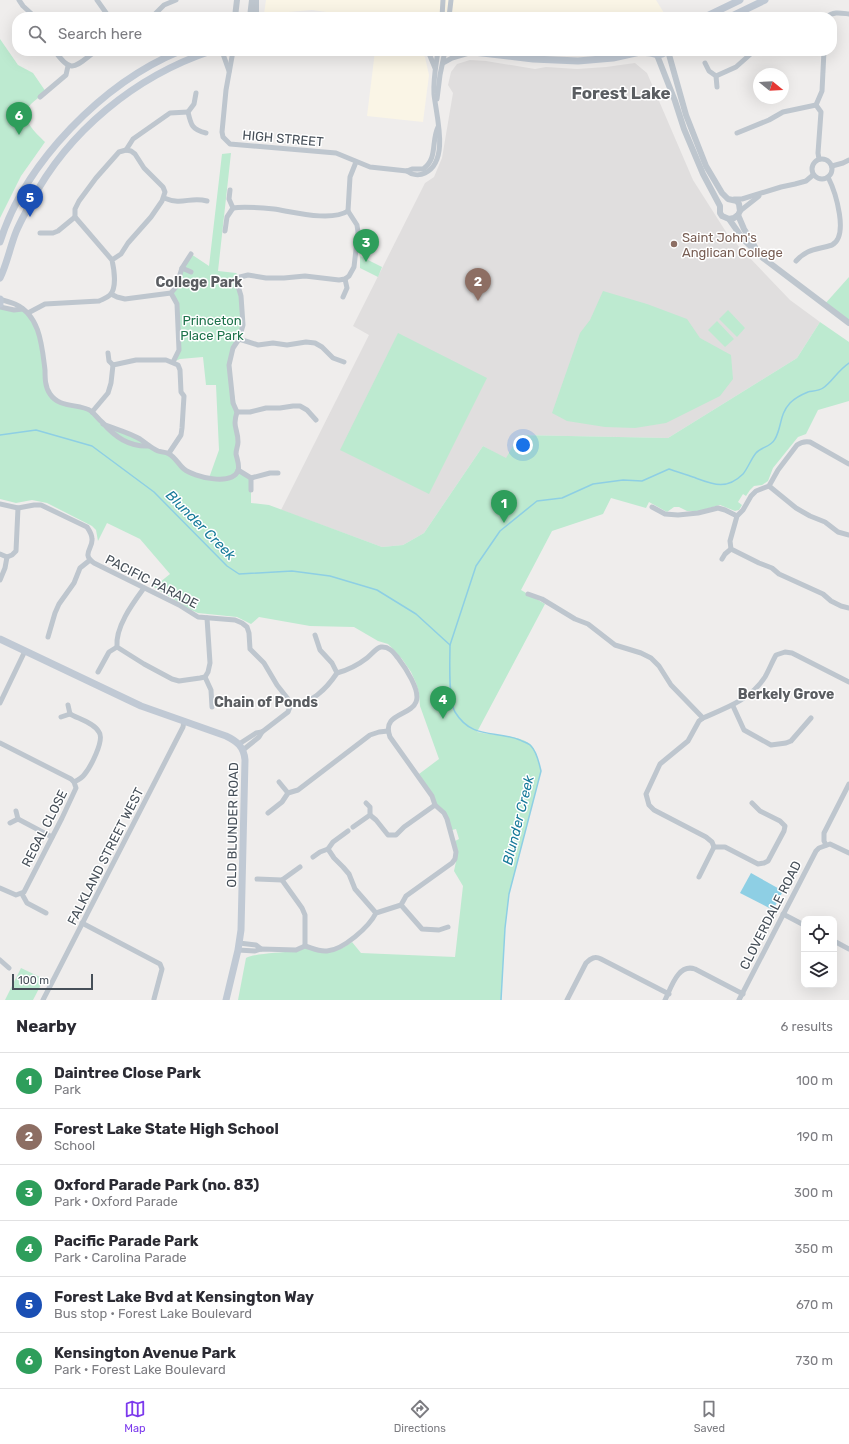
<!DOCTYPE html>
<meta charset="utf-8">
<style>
:root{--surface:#fff;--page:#f2f2f3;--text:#2b2b33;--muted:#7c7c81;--line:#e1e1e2;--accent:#7c3aed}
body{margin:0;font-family:Rubik,sans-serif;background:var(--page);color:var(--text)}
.controls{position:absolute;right:12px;bottom:12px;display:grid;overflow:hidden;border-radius:8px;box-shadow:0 4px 16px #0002}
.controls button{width:36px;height:36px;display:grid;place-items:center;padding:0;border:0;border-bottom:1px solid var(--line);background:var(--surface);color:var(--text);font:20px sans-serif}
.compass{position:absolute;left:753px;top:68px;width:36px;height:36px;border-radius:50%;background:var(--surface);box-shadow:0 4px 16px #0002;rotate:108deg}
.scale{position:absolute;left:12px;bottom:10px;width:81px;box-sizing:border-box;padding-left:4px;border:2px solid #464f58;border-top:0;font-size:11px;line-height:14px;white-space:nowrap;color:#464f58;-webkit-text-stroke:3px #fff;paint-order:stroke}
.you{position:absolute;left:523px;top:445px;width:14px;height:14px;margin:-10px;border:3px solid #fff;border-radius:50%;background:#1a73e8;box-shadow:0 0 0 6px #1a73e833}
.badge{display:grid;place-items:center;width:26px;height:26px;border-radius:50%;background:var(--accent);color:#fff;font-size:13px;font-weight:700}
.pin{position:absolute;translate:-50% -33px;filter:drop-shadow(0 1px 2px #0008)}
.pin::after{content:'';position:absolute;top:21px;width:14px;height:12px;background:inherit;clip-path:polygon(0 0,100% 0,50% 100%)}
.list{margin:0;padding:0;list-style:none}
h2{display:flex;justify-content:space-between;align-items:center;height:52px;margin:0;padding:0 16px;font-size:17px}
h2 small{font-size:13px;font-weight:400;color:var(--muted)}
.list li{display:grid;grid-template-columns:26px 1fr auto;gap:12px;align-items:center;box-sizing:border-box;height:56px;padding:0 16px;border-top:1px solid var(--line)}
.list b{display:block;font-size:15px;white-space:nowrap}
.list p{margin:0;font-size:13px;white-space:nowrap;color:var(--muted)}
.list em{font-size:13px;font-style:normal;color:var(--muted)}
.icon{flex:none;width:22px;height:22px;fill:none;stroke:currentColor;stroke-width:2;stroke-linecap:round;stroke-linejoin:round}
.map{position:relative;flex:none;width:849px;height:1000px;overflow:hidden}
.search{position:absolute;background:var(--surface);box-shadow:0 4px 16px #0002;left:12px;right:12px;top:12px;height:44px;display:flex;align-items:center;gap:10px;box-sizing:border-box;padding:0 14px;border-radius:16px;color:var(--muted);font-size:15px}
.sheet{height:388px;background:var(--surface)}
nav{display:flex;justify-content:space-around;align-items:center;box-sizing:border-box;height:56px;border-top:1px solid var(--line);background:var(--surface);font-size:11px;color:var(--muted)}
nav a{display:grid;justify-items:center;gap:2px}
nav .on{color:var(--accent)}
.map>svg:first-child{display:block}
.commercial{fill:#faf5e6}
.education{fill:#e0dede}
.green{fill:#bdead0}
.water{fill:#8ecfe4}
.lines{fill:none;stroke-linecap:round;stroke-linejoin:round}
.stream{stroke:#8ecfe4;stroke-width:1.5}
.minor{stroke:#bec6ce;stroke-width:5}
.tertiary{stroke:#bec6ce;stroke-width:6}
.secondary{stroke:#c0c9d4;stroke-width:7}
.education-dot{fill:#8d6e63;stroke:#fff;stroke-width:1.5}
.labels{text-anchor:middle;stroke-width:3;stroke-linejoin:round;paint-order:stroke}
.street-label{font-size:13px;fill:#464f58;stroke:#fff}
.education-label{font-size:13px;fill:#785e54;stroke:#fff;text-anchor:start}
.park-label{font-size:13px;fill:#1e734b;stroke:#fff}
.neighbourhood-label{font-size:14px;font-weight:bold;fill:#5a5d61;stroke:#fff}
.water-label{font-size:14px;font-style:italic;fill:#177b9a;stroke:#fff}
.district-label{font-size:17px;font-weight:bold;fill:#5a5d61;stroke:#fff}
</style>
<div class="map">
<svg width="849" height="1000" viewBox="0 0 849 1000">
<rect width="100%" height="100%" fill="#efedec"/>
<g class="commercial">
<polygon points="266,0 656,0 664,13 667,15 663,17 363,17 312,10 264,14"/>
<polygon points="375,51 418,51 425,57 429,75 423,122 367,116"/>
</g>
<polygon class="education" points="470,60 486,61 535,69 546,67 577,69 606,67 635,63 647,73 693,180 728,235 790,300 820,322 797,358 668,438 519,435 506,459 483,446 424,533 403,545 382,547 281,510 369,335 353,326 425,183 434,177 442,158 453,93 448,85 451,72 457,64"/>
<g class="green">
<path d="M0,39l18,26 15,8 13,19c-5,4 -11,8 -15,12 -13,14 5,29 14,38l-24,34 -21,42z"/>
<path d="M231,153l-13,118 18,2 4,4 -2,4 5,44 -10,23 -4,17 8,47 -2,16 3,42 13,8v25l18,2 113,42 21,-2 21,-12 59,-87 23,12 13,-23 149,3 129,-80 23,-36 29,20v59l-31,9 -12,24 -8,3 -25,31 -5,13 -6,4 -8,1 -4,4 -4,6 -3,-2 -5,8 4,3 -3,5 -4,1 -15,-6 -21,6h-12l-8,-4h-5l-7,5 -18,-10 -3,6 -35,-10 -8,16 -51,17 -31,59 24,14 -68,128c14,3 44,3 54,13 6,6 8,19 10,26l-32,123 -4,34 -4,72h-263l8,-42c9,-5 36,-5 47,-7 4,0 8,-2 12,-3 4,0 9,2 12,3 15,3 23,-1 35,-9l9,11 94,4 8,-71 -9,-15 4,-19 -3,-11 4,-2 -3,-10 -4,1 -33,-56 20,-15 -19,-53 -1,-13 -3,-10 -5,-11 -9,-13 -10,-11 -4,-4 -10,-3 -24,-14 -44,-1 -51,-9 -8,7 -14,-7 -39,-4 -7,-3 -37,-23 16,-13 -30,-35 -33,-16 -9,18 -2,-11 -4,-4 -45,-23 -15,-3 -16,3 -16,-4v-191l23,1 5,4 12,25 6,49 13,15 28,7 16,15 26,10 20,12 20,7 15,16 25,9 10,-28 -3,-65h-10l-3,-28 -23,2 -7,3 6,-12 -2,-46 -6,-11 20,-39 18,12 13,-112z"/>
<polygon points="360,256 382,267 378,277 360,268"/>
<polygon points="849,277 849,323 824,305"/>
<polygon points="603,291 647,304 687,319 700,338 731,355 733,379 720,396 666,423 635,428 605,427 567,421 552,413 580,333 590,320"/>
<polygon points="728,310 745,328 737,337 719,319"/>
<polygon points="717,321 734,339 725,347 708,330"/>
<polygon points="398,333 487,378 429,494 340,450"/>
<polygon points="21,968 44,979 33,1000 5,1000"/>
</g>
<polygon class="water" points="751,873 783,891 773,910 740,893"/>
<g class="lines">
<g class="stream">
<path d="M0,435l36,-5 56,16 62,46 73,74 12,8 53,-3 38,5 47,14 39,24 34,31c0,16 -2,55 5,67 17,28 41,18 65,28 3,2 9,3 11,6 6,6 8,17 10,25l-32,123 -4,34 -4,72"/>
<path d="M450,645l26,-79 24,-35 37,-30 25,-3 31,-14 30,-4 19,1 27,-12c8,3 16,5 24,8 19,7 33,14 50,-3 5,-6 8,-15 13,-21 5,-6 15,-6 19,-14 7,-12 4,-24 15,-36 4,-4 13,-9 18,-11 5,-1 11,-1 15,-4 10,-7 14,-17 26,-25"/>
</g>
<g class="minor">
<polyline points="19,0 23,6 35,17"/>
<polyline points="97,0 109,17"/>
<polyline points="152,17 164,5 176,0"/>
<polyline points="442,17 443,0"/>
<polyline points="449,17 451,0"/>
<path d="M827,17c6,-6 14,-4 22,-3"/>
<path d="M55,51c17,25 21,14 41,0"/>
<polyline points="220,51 223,54 229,71"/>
<path d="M233,51l-7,39 -4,42 1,5 7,7 106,9 34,14 37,4 5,-2h11c15,-10 8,-28 15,-42"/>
<polyline points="428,51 435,68"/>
<polyline points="443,63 452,58 469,53"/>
<polyline points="705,63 709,71 716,76 717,87"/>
<polyline points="716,76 736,67 754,51"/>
<path d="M196,93l-2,11 -6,8c3,13 4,18 18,21"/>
<polyline points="40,97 66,75 68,66"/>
<polyline points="437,99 440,75 445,51"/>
<polyline points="737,133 769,120 783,112 816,105"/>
<polyline points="126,150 133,139 170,113 188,112"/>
<circle cx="822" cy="169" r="10"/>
<polyline points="819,159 818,153 821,112 816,105 822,91 824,51"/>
<polyline points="832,166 843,163 849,160"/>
<path d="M407,171c5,4 12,5 18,2 25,-12 11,-58 9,-79 -1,-14 2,-29 4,-43"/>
<path d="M164,198c19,8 26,-2 43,3"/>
<polyline points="734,199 742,199 781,187 795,184 806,181 813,175"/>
<path d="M233,208c10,-2 31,0 41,1 20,3 57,13 74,2"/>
<polyline points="740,211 759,196"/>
<polyline points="225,231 227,217 233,208 229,199 230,190"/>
<polyline points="40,233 53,233 58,231 75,217"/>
<path d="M796,261c12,-13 20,-11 36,-16 17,-9 4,-52 -4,-68"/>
<polyline points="182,268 191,272"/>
<polyline points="111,294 117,297 125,299 171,293"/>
<polyline points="343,297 347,288 345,279"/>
<path d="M0,299c5,2 10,3 15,5 25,11 27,42 30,66 0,8 0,17 5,24 10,15 29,9 41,17 4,3 7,8 11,11 13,15 27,25 47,24"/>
<polyline points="0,307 14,310 23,309"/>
<path d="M28,313l17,-9 54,-3c4,-2 8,-3 11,-6 7,-7 4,-26 2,-35l-37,-43v-8l4,-8 17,-23 23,-26 7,-2 5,1 4,3 9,14 19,19 2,5 -3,9 -11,16 -23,26 -7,11 -9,6"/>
<polyline points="239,339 258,345 273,343 287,345 306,342 315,343 322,347 333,358 344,362"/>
<polyline points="108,353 109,361 113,365"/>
<polyline points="173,362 179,350 177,304 171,293 176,287 182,268 191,254"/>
<polyline points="92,412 108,393 111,383 113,365 136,360 166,360 178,365 180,370 181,392 184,396 182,428 181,435 169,453"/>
<polyline points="237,412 250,412 266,408 280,408 293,406 300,406 307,410 316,420"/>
<path d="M103,424c12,5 25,8 37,15 6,4 11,9 18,12 3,1 8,1 11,3 6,3 10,11 15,15 10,8 47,17 54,2 2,-5 -1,-12 -2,-17 0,-5 2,-8 2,-12 0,-14 -6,-14 -1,-30l-4,-9 -4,-38 4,-17 6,-9 4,-14 -2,-29 -3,-10v-5l2,-4 8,-2 18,3h18l21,-2 34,4 6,-1 4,-3 5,-9 4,-35 -1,-7 -9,-14 2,-34 6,-15"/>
<path d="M849,464l-39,-22c-6,-1 -9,0 -13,3l-19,25 -9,16 -13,5 -5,5 -8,14 -6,6 -7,25 1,8 28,14 13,5 7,6 44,20 8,7 10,5 8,2"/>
<polyline points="238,470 251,478 251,490"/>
<polyline points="251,478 270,473 278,473"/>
<polyline points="769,486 796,508 810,516 825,522 838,532 849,535"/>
<path d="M0,504l18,4 16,-3h7l46,22c2,3 5,7 5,12 1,10 -11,15 2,24l85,42 19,12 37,3 7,3 5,4 2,6 1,16 14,14 13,22 11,14 3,5 -3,8 -26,20 -6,1 -17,11"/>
<polyline points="652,507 665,514 678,515 698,513 718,508 725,510 737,516"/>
<polyline points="0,554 7,557 12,555 16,551 18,508"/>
<polyline points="722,559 725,554 731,549"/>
<polyline points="0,580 5,568 7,557"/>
<path d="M144,588c-11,15 -29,39 -27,59l27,17 28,15 7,2 21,-3 5,-1 3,-5 2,-9 -3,-45"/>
<polyline points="528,594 542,599 575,619 588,624 615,645 641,653 651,658 659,666 671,685 703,718"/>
<polyline points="315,635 320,650 332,663 337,673"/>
<polyline points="48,637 55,613 59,604 74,583 80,568 90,560"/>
<polyline points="98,672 109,652 117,647"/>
<polyline points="205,677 211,690 212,707"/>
<polyline points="0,703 25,651"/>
<polyline points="733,706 744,730 771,745 786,743 791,741 811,718"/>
<path d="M70,714c9,5 24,9 29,18 6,8 -9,36 -15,43 -2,3 -6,5 -10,7"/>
<polyline points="61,717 70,714 68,705"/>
<polyline points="0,743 71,779 74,782 76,788 62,818 24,892 16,895 0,888"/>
<polyline points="243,750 259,737 262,732"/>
<polyline points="279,782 288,793"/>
<polyline points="268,813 282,802 288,793 298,790 370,735 379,732 388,731"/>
<polyline points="370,815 376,820 388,835 396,835 404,827 435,805"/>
<polyline points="18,819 52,837"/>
<polyline points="10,823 18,819 16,811"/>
<polyline points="353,827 370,815 370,807 366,803"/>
<polyline points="826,845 824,841 824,833 849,784"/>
<path d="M714,847l-2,-5 -6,-5 -52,-27 -5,-5 -3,-11 14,-30 28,-23 11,-20 4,-3c23,-10 47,-18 62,-41 4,-7 7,-15 11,-22l9,-3 7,1 57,29"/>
<polyline points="714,847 725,847 758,864 764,863 768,861 784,831 785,826 780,821 760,811 752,803"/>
<polyline points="328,849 334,858 343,867 349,874 355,889 376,913"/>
<polyline points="313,857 320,852 328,849 333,842 348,831"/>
<polyline points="699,877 714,847"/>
<polyline points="257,879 282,880 300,867"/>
<polyline points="282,880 302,908 305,915 305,946"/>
<polyline points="22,894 27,903 46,913"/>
<polyline points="401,905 422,929 439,930 448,927"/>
<polyline points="783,914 804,925"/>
<polyline points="82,923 160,964 162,969 154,999"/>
<polyline points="834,941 849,949"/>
<polyline points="239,943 256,945 261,949"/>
<path d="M238,950l17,1 6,-2 35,1 9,-4c7,2 14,6 22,5 16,-1 42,-24 49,-38l25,-8 5,-9 46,-33 3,-4 1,-7 -9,-33 -3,-6 -9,-8 -3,-9 -42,-59c-9,-24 21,-21 26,-35 5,-11 -11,-35 -18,-44 -4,-5 -9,-12 -17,-11 -5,1 -10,8 -14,11 -9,7 -19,12 -30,15 -10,15 -27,33 -46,31"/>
<polyline points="0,960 9,968"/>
<polyline points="43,1000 183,727 184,721"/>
<path d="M567,1000l19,-37c5,-5 9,-7 15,-4l68,35"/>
<path d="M665,1000c6,-12 13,-37 30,-31l48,25"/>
<polyline points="739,1000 816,851 819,848 830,844 849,853"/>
</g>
<g class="tertiary">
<polyline points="256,0 256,14 257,17"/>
<polyline points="235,17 237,0"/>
<polyline points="250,17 252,0"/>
<polyline points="668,51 686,115 706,166 722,193 728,199 737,201 739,204 740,211 738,215 734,218 729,219"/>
<polyline points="657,55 675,101 684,129 703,174 720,206 720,213 722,216 729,219 743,239 763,258 849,323"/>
<polyline points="738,215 744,229 755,247"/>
</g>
<g class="secondary">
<polyline points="705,17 740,0"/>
<polyline points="730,17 765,0"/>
<polyline points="465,51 533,59 578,61 613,58 640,52 651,53"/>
<path d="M648,51c7,5 13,5 19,0"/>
<path d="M0,242c25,-80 103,-159 180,-191"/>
<path d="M0,278c7,-14 10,-31 16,-46 4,-10 10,-20 15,-30 37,-71 105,-126 180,-151"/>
<polyline points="0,299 0,304"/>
<path d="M0,639l141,67 85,30c11,5 18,11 19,24l-4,170 -3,20 -12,50"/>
</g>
</g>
<circle class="education-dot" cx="674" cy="244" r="4"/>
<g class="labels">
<g class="street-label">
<text transform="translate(283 138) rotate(5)" y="5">HIGH STREET</text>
<text transform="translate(152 581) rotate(27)" y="5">PACIFIC PARADE</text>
<text transform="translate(232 825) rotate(-89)" y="5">OLD BLUNDER ROAD</text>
<text transform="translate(44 828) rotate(-63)" y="5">REGAL CLOSE</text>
<text transform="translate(105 856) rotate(-63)" y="5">FALKLAND STREET WEST</text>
<text transform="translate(770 915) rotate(-63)" y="5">CLOVERDALE ROAD</text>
</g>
<g class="education-label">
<text x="682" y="242">Saint John's<tspan x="682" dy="15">Anglican College</tspan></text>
</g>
<g class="park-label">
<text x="212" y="325">Princeton<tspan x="212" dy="15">Place Park</tspan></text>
</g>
<g class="neighbourhood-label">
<text x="199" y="287">College Park</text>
<text x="786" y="699">Berkely Grove</text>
<text x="266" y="707">Chain of Ponds</text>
</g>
<g class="water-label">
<text transform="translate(201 525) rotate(45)" y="5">Blunder Creek</text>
<text transform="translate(518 820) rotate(-76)" y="5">Blunder Creek</text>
</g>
<g class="district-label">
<text x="621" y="99">Forest Lake</text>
</g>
</g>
</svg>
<div class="controls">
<button><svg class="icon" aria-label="locate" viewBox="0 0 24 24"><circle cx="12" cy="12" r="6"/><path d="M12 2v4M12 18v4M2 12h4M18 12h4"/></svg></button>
<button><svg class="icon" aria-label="layers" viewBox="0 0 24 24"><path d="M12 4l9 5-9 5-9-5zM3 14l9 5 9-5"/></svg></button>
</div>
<svg class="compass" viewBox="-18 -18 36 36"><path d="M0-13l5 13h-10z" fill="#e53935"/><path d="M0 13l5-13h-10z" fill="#7c7c81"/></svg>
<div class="scale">100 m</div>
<div class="you"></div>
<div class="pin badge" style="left:504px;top:523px;background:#2e9e5b">1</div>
<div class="pin badge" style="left:478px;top:301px;background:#8d6e63">2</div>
<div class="pin badge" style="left:366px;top:262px;background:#2e9e5b">3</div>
<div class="pin badge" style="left:443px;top:719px;background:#2e9e5b">4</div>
<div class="pin badge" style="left:30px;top:217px;background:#1a4fb4">5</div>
<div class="pin badge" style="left:19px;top:135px;background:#2e9e5b">6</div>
<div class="search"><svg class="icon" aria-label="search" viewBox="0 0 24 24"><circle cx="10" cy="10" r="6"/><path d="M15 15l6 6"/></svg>Search here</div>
</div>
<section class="sheet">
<h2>Nearby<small>6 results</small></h2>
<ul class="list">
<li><span class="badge" style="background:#2e9e5b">1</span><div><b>Daintree Close Park</b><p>Park</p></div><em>100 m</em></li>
<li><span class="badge" style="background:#8d6e63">2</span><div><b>Forest Lake State High School</b><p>School</p></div><em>190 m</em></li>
<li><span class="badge" style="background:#2e9e5b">3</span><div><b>Oxford Parade Park (no. 83)</b><p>Park · Oxford Parade</p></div><em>300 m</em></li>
<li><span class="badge" style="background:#2e9e5b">4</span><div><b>Pacific Parade Park</b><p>Park · Carolina Parade</p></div><em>350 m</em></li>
<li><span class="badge" style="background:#1a4fb4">5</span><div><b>Forest Lake Bvd at Kensington Way</b><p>Bus stop · Forest Lake Boulevard</p></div><em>670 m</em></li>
<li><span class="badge" style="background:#2e9e5b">6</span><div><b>Kensington Avenue Park</b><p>Park · Forest Lake Boulevard</p></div><em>730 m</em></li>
</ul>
</section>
<nav>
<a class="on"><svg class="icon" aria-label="map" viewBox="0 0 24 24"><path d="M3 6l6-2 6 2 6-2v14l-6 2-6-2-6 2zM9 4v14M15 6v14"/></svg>Map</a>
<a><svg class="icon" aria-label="directions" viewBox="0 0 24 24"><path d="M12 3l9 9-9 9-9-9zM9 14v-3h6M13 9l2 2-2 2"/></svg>Directions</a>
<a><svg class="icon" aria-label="saved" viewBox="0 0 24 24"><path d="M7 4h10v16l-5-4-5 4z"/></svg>Saved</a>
</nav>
